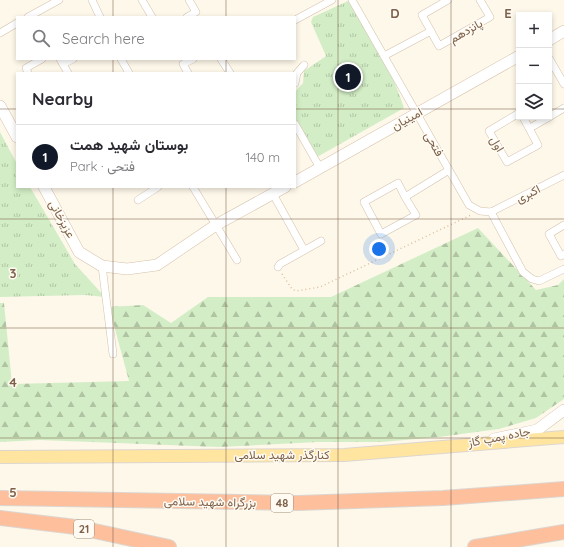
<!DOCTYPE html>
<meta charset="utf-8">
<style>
:root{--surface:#fff;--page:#f7f7f7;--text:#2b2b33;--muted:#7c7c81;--line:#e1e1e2;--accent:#111827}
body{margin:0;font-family:Quicksand,Vazirmatn,sans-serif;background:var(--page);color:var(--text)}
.controls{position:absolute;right:12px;top:12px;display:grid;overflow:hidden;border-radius:0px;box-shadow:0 2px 6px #0003}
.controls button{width:36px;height:36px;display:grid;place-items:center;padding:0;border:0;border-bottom:1px solid var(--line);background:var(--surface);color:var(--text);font:20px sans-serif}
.you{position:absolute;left:379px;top:249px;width:14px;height:14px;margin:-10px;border:3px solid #fff;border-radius:50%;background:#1a73e8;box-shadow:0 0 0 6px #1a73e833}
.badge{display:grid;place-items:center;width:26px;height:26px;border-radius:50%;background:var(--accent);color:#fff;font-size:13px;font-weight:700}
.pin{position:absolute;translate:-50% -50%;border:2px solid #fff;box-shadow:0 1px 4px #0006}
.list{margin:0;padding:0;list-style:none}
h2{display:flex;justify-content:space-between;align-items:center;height:52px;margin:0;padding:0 16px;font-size:17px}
h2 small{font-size:13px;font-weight:400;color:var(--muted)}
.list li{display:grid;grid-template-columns:26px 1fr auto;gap:12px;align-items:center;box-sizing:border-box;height:64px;padding:0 16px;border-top:1px solid var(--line)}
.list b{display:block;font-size:15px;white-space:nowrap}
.list p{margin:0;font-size:13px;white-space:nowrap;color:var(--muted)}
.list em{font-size:13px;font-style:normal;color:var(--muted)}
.icon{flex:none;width:22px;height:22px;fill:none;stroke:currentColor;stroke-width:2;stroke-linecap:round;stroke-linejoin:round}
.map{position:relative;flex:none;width:564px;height:547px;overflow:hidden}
.search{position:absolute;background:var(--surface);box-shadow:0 2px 6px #0003;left:16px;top:16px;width:280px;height:44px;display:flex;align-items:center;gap:10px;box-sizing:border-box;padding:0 14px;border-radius:0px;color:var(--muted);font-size:15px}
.panel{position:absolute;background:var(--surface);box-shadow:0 2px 6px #0003;left:16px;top:72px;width:280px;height:116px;border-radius:0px}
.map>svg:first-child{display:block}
.grass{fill:url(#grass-tufts)}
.forest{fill:url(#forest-firs)}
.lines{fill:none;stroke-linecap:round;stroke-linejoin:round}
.street-casing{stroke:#d3c1ae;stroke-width:8}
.secondary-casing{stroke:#d6c2ab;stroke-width:12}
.primary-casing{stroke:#ddd6d0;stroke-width:14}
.highway-casing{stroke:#ddd6d0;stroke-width:16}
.path{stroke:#ddbea1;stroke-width:1.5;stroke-dasharray:1 3;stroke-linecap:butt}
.street{stroke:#fff;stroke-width:7}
.secondary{stroke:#fff;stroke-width:11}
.primary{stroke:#ffe5a0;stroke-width:12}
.highway{stroke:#fdbf9c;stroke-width:14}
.grid{fill:none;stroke:#7d614a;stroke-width:1;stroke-opacity:0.55}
.labels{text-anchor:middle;stroke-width:3;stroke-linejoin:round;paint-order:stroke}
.shield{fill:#fffbf2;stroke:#a48f7c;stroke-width:1}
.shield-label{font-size:11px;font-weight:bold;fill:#7d614a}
.street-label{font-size:12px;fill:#7d614a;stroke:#fffbf2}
.grid-label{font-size:13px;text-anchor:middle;font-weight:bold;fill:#7d614a;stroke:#fffbf2;stroke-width:3;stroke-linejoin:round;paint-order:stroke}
</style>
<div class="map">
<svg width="564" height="547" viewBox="0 0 564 547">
<defs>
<pattern id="grass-tufts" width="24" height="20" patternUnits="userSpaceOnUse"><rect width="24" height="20" fill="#d3eec6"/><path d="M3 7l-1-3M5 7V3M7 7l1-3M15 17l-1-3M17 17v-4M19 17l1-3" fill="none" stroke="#b0c4a3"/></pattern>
<pattern id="forest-firs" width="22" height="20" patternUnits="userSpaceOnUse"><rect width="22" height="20" fill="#d3eec6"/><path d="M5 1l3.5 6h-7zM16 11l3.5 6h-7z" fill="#b0c4a3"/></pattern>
</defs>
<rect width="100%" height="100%" fill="#fef8ea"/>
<g class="grass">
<path d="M348,1c23,33 44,69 56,107l-87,49 -22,-38v-27l8,-9 1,-12 22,-15 -15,-34 2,-5z"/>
<polygon points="0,132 17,164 17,187 30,187 75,264 105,297 85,295 0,297"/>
</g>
<polygon class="forest" points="478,228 536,290 558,285 564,279 564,399 536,418 499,429 439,437 382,442 318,442 219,447 40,440 0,442 0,303 4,303 12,384 129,381 109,307 143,305 171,323 208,297 331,297"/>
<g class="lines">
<defs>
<g id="street">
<polyline points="92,0 100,17"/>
<polyline points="142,0 152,17"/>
<polyline points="352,0 469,205 480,211 491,212"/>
<polyline points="448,0 422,15 439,46 490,17 480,0"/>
<polyline points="28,17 59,0"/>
<polyline points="187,17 196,12 189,0"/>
<polyline points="295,20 332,0"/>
<polyline points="0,33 17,23"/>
<polyline points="384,56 431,31"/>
<polyline points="549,58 564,84"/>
<polyline points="60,59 68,73"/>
<polyline points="121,59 129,73"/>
<polyline points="221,59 230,73"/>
<polyline points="63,64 73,59"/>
<polyline points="28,73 26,68 42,59"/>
<polyline points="188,73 183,64 193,59"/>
<polyline points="295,83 297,73 304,65"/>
<polyline points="519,113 489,131 507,162 538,145 523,117"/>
<polyline points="549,117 564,108"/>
<polyline points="295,124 320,168"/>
<polyline points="530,128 549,117"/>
<polyline points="193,187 237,260"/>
<polyline points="273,194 304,250"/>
<polyline points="405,197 416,215 381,234 364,202 398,183 405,197 449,170"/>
<polyline points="138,200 158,187"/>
<polyline points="491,212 523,272 532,279 539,281 564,269"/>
<polyline points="491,212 564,175"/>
<polyline points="564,225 549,234 561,256 564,254"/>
<polyline points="102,266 113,354"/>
<polyline points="278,267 280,264 321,241"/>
</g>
<g id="secondary">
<polyline points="549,40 564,31"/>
<polyline points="0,106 17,137"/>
<polyline points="295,182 519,56"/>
<polyline points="44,187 79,252 102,266 127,269 157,265 216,225 285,187"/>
<polyline points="494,439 537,430 564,410"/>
</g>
<polyline id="primary" points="0,457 344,455 564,437"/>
<g id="highway">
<polyline points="0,498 298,503 443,498 564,489"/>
<polyline points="0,518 76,527 169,547"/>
<polyline points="475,547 564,532"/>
</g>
</defs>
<use href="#street" class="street-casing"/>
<use href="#secondary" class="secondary-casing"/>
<use href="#primary" class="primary-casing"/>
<use href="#highway" class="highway-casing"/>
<polyline class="path" points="282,274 292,289 296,291 320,287 471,215"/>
<use href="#street" class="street"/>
<use href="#secondary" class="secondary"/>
<use href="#primary" class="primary"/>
<use href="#highway" class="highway"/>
</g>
<path class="grid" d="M113,0v17M226,0v17M338,0v547M451,0v547M113,59v14M226,59v14M0,109h17M295,109h224M549,109h15M113,187v360M226,187v360M0,219h564M0,328h564M0,438h564"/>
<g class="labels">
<g class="shield">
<rect x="271" y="494" width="22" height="18" rx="3"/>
<rect x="74" y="520" width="20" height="18" rx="3"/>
</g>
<g class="shield-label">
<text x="282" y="507">48</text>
<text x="84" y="533">21</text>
</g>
<g class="street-label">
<text transform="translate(466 31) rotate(-30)" y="4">پانزدهم</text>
<text transform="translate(407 119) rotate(-29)" y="4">امینیان</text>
<text transform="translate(434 144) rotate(60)" y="4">فتحی</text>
<text transform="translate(497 144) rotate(59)" y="4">اول</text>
<text transform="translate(528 194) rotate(-27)" y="4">اکبری</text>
<text transform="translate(62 219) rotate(61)" y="4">عزیزخانی</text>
<text transform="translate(499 437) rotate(-11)" y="4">جاده پمپ گاز</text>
<text x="282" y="459">کنارگذر شهید سلامی</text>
<text transform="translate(210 502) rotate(1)" y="4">بزرگراه شهید سلامی</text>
</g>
</g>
<g class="grid-label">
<text x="395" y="18">D</text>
<text x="508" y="18">E</text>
<text x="13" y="278">3</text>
<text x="13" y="387">4</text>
<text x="13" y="497">5</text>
</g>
</svg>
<div class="controls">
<button>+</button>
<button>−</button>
<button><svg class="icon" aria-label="layers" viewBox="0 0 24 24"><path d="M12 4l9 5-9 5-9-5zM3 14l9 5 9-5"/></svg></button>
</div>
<div class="you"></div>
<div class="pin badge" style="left:348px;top:77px">1</div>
<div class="search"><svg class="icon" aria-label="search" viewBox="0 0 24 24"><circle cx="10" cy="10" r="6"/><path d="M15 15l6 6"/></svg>Search here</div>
<section class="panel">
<h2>Nearby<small></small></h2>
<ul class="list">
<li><span class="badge">1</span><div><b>بوستان شهید همت</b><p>Park · فتحی</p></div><em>140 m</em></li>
</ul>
</section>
</div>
